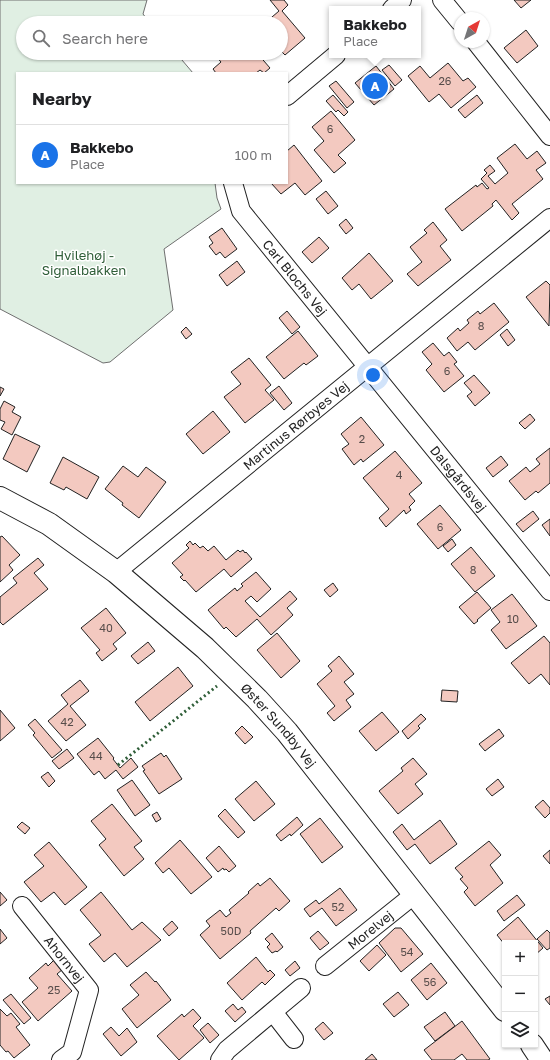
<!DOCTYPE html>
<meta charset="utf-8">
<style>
:root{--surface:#fff;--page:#f2f2f2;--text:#202124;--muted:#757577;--line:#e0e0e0;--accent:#1a73e8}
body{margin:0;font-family:"Golos Text",sans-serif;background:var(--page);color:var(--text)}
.controls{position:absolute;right:12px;bottom:12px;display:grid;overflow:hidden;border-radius:0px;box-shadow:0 1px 3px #0004}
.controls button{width:36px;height:36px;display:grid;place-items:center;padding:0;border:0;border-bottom:1px solid var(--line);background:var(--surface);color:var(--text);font:20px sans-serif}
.compass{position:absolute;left:454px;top:12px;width:36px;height:36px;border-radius:50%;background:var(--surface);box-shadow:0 1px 3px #0004;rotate:39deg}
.you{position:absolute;left:373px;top:375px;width:14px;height:14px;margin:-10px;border:3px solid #fff;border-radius:50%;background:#1a73e8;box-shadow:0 0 0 6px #1a73e833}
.badge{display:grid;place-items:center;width:26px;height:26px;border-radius:50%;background:var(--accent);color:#fff;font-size:13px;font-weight:700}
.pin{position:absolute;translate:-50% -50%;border:2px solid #fff;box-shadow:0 1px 4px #0006}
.popup{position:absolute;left:329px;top:6px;width:92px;height:52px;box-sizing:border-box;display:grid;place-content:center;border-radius:0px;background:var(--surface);filter:drop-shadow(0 1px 3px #0005);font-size:13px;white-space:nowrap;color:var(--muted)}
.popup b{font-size:15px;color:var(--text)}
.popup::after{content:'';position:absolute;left:50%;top:100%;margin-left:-8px;border:8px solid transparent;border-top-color:var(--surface)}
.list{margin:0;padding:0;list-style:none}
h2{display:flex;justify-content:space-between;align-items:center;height:52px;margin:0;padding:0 16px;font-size:17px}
h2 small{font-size:13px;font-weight:400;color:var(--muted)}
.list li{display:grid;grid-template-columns:26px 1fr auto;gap:12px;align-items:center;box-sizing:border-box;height:60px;padding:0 16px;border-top:1px solid var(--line)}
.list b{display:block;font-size:15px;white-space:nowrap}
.list p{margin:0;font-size:13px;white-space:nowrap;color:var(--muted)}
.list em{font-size:13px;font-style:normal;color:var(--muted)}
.icon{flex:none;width:22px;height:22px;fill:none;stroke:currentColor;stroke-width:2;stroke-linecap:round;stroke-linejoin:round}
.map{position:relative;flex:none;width:550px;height:1060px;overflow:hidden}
.search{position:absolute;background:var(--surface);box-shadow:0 1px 3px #0004;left:16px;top:16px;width:272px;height:44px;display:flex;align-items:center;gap:10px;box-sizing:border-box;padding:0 14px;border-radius:22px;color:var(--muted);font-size:15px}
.panel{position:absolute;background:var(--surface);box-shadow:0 1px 3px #0004;left:16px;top:72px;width:272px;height:112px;border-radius:0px}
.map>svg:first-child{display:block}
.green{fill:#e0efe3;stroke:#6f6f6f}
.building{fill:#f3c9c0;stroke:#222}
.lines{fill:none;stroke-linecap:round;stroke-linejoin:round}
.street-casing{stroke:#222;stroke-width:20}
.secondary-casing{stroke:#222;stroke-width:24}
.street{stroke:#fff;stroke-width:18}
.secondary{stroke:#fff;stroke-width:22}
.hedge{stroke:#2f5e38;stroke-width:3;stroke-dasharray:2 3;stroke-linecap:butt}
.labels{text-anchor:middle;stroke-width:3;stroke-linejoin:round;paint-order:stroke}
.number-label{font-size:11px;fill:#564c4a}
.park-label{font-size:13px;fill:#2f5e38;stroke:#fff}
.street-label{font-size:13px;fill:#222;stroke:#fff}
</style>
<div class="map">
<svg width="550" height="1060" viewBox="0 0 550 1060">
<rect width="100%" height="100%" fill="#fff"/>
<polygon class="green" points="0,0 147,0 143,14 150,23 23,23 23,53 176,53 193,73 17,73 17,183 215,183 217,198 221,209 164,249 173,310 110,362 103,363 0,309"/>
<g class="building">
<polygon points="270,0 284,0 288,5 282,11 305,38 285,55 281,51 281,23 265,23 279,11"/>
<polygon points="514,0 531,0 521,8"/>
<polygon points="526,30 538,46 517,63 504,48"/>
<polygon points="215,53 247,53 249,55 252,53 257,53 270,68 264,73 260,70 256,73 216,73 213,69 221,62 214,54"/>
<polygon points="448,63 463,81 468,78 476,87 451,108 439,94 429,102 408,76 420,66 430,78"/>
<polygon points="389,65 402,80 395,86 382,70"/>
<polygon points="376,66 394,89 374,105 355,83"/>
<polygon points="336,81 354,102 347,108 329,86"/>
<polygon points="333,95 348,112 344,116 338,110 336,112 326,101"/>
<polygon points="477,95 483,103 465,118 458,110"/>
<polygon points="331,111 355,140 338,155 346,163 334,173 314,150 324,141 312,127"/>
<polygon points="515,144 527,159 537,151 546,163 536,170 543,179 512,204 519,213 512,220 496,200 492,204 493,206 462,231 445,209 476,185 477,187 482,183 487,189 489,188 481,179 487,173 484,170 490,165 495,171 488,176 495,184 508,173 497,158"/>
<polygon points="294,145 322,181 305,195 295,183 281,194 271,183 287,183 287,151"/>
<polygon points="326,191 338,206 328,214 316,199"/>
<polygon points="346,219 353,228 346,234 339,225"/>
<polygon points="433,222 447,240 440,246 451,260 418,286 407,274 422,262 410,247 427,233 424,230"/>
<polygon points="222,228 237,249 225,258 220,252 216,255 209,246 213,243 209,237"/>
<polygon points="319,237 329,248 312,263 302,252"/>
<polygon points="369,253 393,281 371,299 359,284 352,290 342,278"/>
<polygon points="237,261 245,272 227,286 219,275"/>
<polygon points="546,281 550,285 549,326 526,297"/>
<polygon points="494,303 509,322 475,350 468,342 457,351 447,338 458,328 460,331 469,323 467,320 478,311 480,314"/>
<polygon points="287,311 300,327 292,334 279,318"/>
<polygon points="186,327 192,334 186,339 181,332"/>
<polygon points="507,329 515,340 508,346 500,335"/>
<polygon points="298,331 318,356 306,365 304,363 284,379 266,357"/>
<polygon points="433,343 444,356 449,352 457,362 454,364 464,376 444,392 426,370 432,364 422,352"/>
<polygon points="249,358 271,385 265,390 274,400 245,423 224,397 241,384 231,372"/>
<polygon points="474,375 490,393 475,406 467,396 472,392 464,383"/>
<polygon points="279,386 292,403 284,410 270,393"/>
<polygon points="0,387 4,389 0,396"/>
<polygon points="4,401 15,407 12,412 21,417 12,435 1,429 5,422 0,420 0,409"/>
<polygon points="213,411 230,432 203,454 186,434"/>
<polygon points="530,414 535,420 525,429 519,423"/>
<polygon points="361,417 384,445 363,462 361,459 354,465 342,449 349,444 341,434"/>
<polygon points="15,434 40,446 27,472 3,459"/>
<polygon points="550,448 550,483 538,493 536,491 525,500 509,481 526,467 530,472 540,464 536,459"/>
<polygon points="395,451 422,483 409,494 415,501 409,507 411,510 406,514 404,510 386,527 379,518 389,509 363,478"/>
<polygon points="501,456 508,465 493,477 486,468"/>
<polygon points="63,457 99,477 87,499 66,487 64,490 50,483"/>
<polygon points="123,466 138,477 146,467 166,482 139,518 122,505 123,503 105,489"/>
<polygon points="440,505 461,530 438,549 417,524"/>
<polygon points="533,511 539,519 523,532 516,524"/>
<polygon points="550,519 550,536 542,525"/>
<polygon points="2,536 20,555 9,565 13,570 0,582 0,537"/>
<polygon points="452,539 456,545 448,552 443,546"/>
<polygon points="190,541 193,545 195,543 200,548 203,546 208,551 214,546 226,560 238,550 240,552 243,550 245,553 246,552 252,559 231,577 224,569 196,592 185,580 184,581 180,577 183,575 172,563 189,548 186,545"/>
<polygon points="471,547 495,576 475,592 451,564"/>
<polygon points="38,558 44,565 34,573 48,589 3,625 0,622 0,597 17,583 13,578"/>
<polygon points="256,572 271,589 257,602 251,596 245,601 260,617 290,591 297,599 287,608 293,615 271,635 257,619 236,637 226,627 224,629 208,610 235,588 237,591 243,586 241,584"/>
<polygon points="333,583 338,590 330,597 324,590"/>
<polygon points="477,592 491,608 477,620 478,621 474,624 459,607"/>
<polygon points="512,594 537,626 506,649 491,630 500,622 491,610"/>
<polygon points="106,608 126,633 113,644 117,649 102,661 96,653 100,650 81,628"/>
<polygon points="277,633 300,661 281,678 257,650"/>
<polygon points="544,636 550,643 550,685 541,674 529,684 511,663"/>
<polygon points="148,642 155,651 138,664 131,656"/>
<polygon points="339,656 354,674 344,682 354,694 346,700 351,707 334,721 327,713 335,706 317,684 332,671 328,666"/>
<polygon points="178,667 193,686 150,721 135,702"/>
<polygon points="80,680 89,691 70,706 86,725 66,741 48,721 68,704 61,695"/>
<polygon points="442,690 458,691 457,702 441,701"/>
<polygon points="0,710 15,728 0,741"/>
<polygon points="382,712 399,732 376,751 359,731"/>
<polygon points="421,714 426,719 418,726 420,728 408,739 402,731"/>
<polygon points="35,719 62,750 52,758 33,735 35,733 28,725"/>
<polygon points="242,726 253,737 245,744 235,733"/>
<polygon points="499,729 504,736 485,751 479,744"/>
<polygon points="98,738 114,758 113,759 120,768 131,758 138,767 123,779 116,770 105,779 99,771 94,775 77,754"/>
<polygon points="67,749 74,758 59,769 52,761"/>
<polygon points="161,753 164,757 166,755 182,779 159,794 143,771 145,770 142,766"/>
<polygon points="413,758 427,774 415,784 423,794 398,814 379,791 403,771 401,768"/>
<polygon points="48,772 55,781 49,787 41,777"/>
<polygon points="498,779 504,787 492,796 486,789"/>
<polygon points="132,780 150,805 135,816 117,790"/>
<polygon points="256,781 275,804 254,821 235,799"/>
<polygon points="543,800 550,808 550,813 545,818 535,807"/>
<polygon points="112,804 142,841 134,847 144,859 124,876 99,845 106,839 91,821"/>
<polygon points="225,809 245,832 238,838 218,816"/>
<polygon points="157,812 161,819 156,822 152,815"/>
<polygon points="297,817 303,825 291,836 290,834 281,841 276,835"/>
<polygon points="320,818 343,847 322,863 300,834"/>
<polygon points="440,820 457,844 430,864 415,844 407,850 393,832 402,824 414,840"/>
<polygon points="22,822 30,828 25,834 17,827"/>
<polygon points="180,840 212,877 191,894 169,868 163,873 155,863"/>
<polygon points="489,841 501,855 490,865 503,883 475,906 464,892 468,888 460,879 463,877 455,868"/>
<polygon points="49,842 87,887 65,905 54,892 41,902 24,882 44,866 34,855"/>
<polygon points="219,846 236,866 229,872 226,869 224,870 223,868 218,872 206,858"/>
<polygon points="550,850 550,864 543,856"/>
<polygon points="270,878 290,901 279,911 276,908 250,931 251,933 220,959 200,935 210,926 206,921 220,910 226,917 231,913 229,910 249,893 248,892 258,883 260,886"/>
<polygon points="340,888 357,910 336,926 322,908 310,917 304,909 316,900 319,904"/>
<polygon points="0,892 7,900 0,906"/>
<polygon points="101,892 132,930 142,922 161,940 127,967 115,953 104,962 89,944 101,935 80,910"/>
<polygon points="517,895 525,905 504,921 497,911"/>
<polygon points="518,917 543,948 535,955 535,943 505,943 505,945 497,935"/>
<polygon points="172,921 178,928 169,936 163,929"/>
<polygon points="395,928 401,928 423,954 401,972 379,943"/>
<polygon points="0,929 7,938 0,944"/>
<polygon points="547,930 550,933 550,948 547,950 537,939"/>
<polygon points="318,931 329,943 320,950 310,938"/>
<polygon points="272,933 283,947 277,952 276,951 272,953 267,947 270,944 265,939"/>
<polygon points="377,945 386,955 369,971 360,961"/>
<polygon points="256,957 268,972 270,970 275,975 265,985 262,982 242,1000 227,983"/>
<polygon points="55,959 63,969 57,974 72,991 38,1021 22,1002 38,988 29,978 46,963 48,966"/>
<polygon points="295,961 300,968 290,976 285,970"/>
<polygon points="431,963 447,983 427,1000 411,980"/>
<polygon points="146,972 155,982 156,981 171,1000 137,1028 122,1009 139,995 130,985"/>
<polygon points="398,992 409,1005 394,1017 383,1004"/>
<polygon points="11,994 31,1018 24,1024 3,1000"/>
<polygon points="550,996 550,1005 545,999"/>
<polygon points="233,1004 238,1010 242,1007 246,1012 235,1022 225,1011"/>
<polygon points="0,1009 7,1016 11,1013 20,1024 16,1027 30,1045 14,1058 8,1051 6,1052 0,1045"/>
<polygon points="193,1009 201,1018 193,1026 204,1038 179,1060 157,1036 182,1014 184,1017"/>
<polygon points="445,1012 455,1026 435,1041 424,1027"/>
<polygon points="462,1021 490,1059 488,1060 467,1060 462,1054 454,1060 432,1060 424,1050"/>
<polygon points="323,1022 333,1033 324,1040 315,1029"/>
<polygon points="208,1023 219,1035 210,1043 200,1030"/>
<polygon points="111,1027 119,1036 127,1028 137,1042 121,1056 103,1034"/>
<polygon points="372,1054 377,1060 365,1060"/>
</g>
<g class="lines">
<defs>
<g id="street">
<polyline points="442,0 460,22"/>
<polyline points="392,9 402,0"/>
<polyline points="476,42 550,136"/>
<polyline points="287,96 336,55"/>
<path id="s1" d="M233,183l8,28 309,380"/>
<path id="s2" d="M116,572l434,-354"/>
<path id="s3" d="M22,906l67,84 -17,62 -11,8"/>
<path id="s4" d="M325,966l90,-72"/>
<polyline points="273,1012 294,1039"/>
<polyline points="220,1060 227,1050 301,988"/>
</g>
<g id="secondary">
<path id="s5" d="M0,498l49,26 67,48 89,76 52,51 30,33 218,278"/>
<polyline points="532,1045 542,1060"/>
</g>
</defs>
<use href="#street" class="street-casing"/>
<use href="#secondary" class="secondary-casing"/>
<use href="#street" class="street"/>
<use href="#secondary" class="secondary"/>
<polyline class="hedge" points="118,765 217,686"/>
</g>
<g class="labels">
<g class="number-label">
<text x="445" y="85">26</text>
<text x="330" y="133">6</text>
<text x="481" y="330">8</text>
<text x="447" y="375">6</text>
<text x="362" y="443">2</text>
<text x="399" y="479">4</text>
<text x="440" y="531">6</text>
<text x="473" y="574">8</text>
<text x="513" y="623">10</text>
<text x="106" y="632">40</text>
<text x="67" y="726">42</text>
<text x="96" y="760">44</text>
<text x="338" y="911">52</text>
<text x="231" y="935">50D</text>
<text x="407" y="956">54</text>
<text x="430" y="986">56</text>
<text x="54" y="994">25</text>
</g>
<g class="park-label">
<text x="84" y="260">Hvilehøj -<tspan x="84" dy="15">Signalbakken</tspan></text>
</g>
<g class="street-label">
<text dy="5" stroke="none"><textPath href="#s1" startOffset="115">Carl Blochs Vej</textPath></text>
<text dy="5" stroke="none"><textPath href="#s2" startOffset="232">Martinus Rørbyes Vej</textPath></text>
<text dy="5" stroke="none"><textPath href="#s1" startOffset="374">Dalsgårdsvej</textPath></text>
<text dy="5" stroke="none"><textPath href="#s5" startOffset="362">Øster Sundby Vej</textPath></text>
<text dy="5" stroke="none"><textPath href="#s4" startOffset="58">Morelvej</textPath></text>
<text dy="5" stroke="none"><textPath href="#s3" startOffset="68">Ahornvej</textPath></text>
</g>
</g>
</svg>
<div class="controls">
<button>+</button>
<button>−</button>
<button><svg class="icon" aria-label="layers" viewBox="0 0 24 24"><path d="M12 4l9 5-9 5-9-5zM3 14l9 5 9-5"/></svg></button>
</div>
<svg class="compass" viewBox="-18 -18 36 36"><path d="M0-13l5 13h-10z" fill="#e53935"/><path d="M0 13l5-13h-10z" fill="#757577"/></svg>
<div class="you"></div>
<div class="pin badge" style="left:375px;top:86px">A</div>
<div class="popup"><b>Bakkebo</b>Place</div>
<div class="search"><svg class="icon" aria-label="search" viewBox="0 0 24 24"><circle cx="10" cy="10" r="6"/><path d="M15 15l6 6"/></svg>Search here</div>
<section class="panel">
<h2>Nearby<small></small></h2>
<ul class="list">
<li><span class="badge">A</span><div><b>Bakkebo</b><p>Place</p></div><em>100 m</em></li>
</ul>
</section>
</div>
